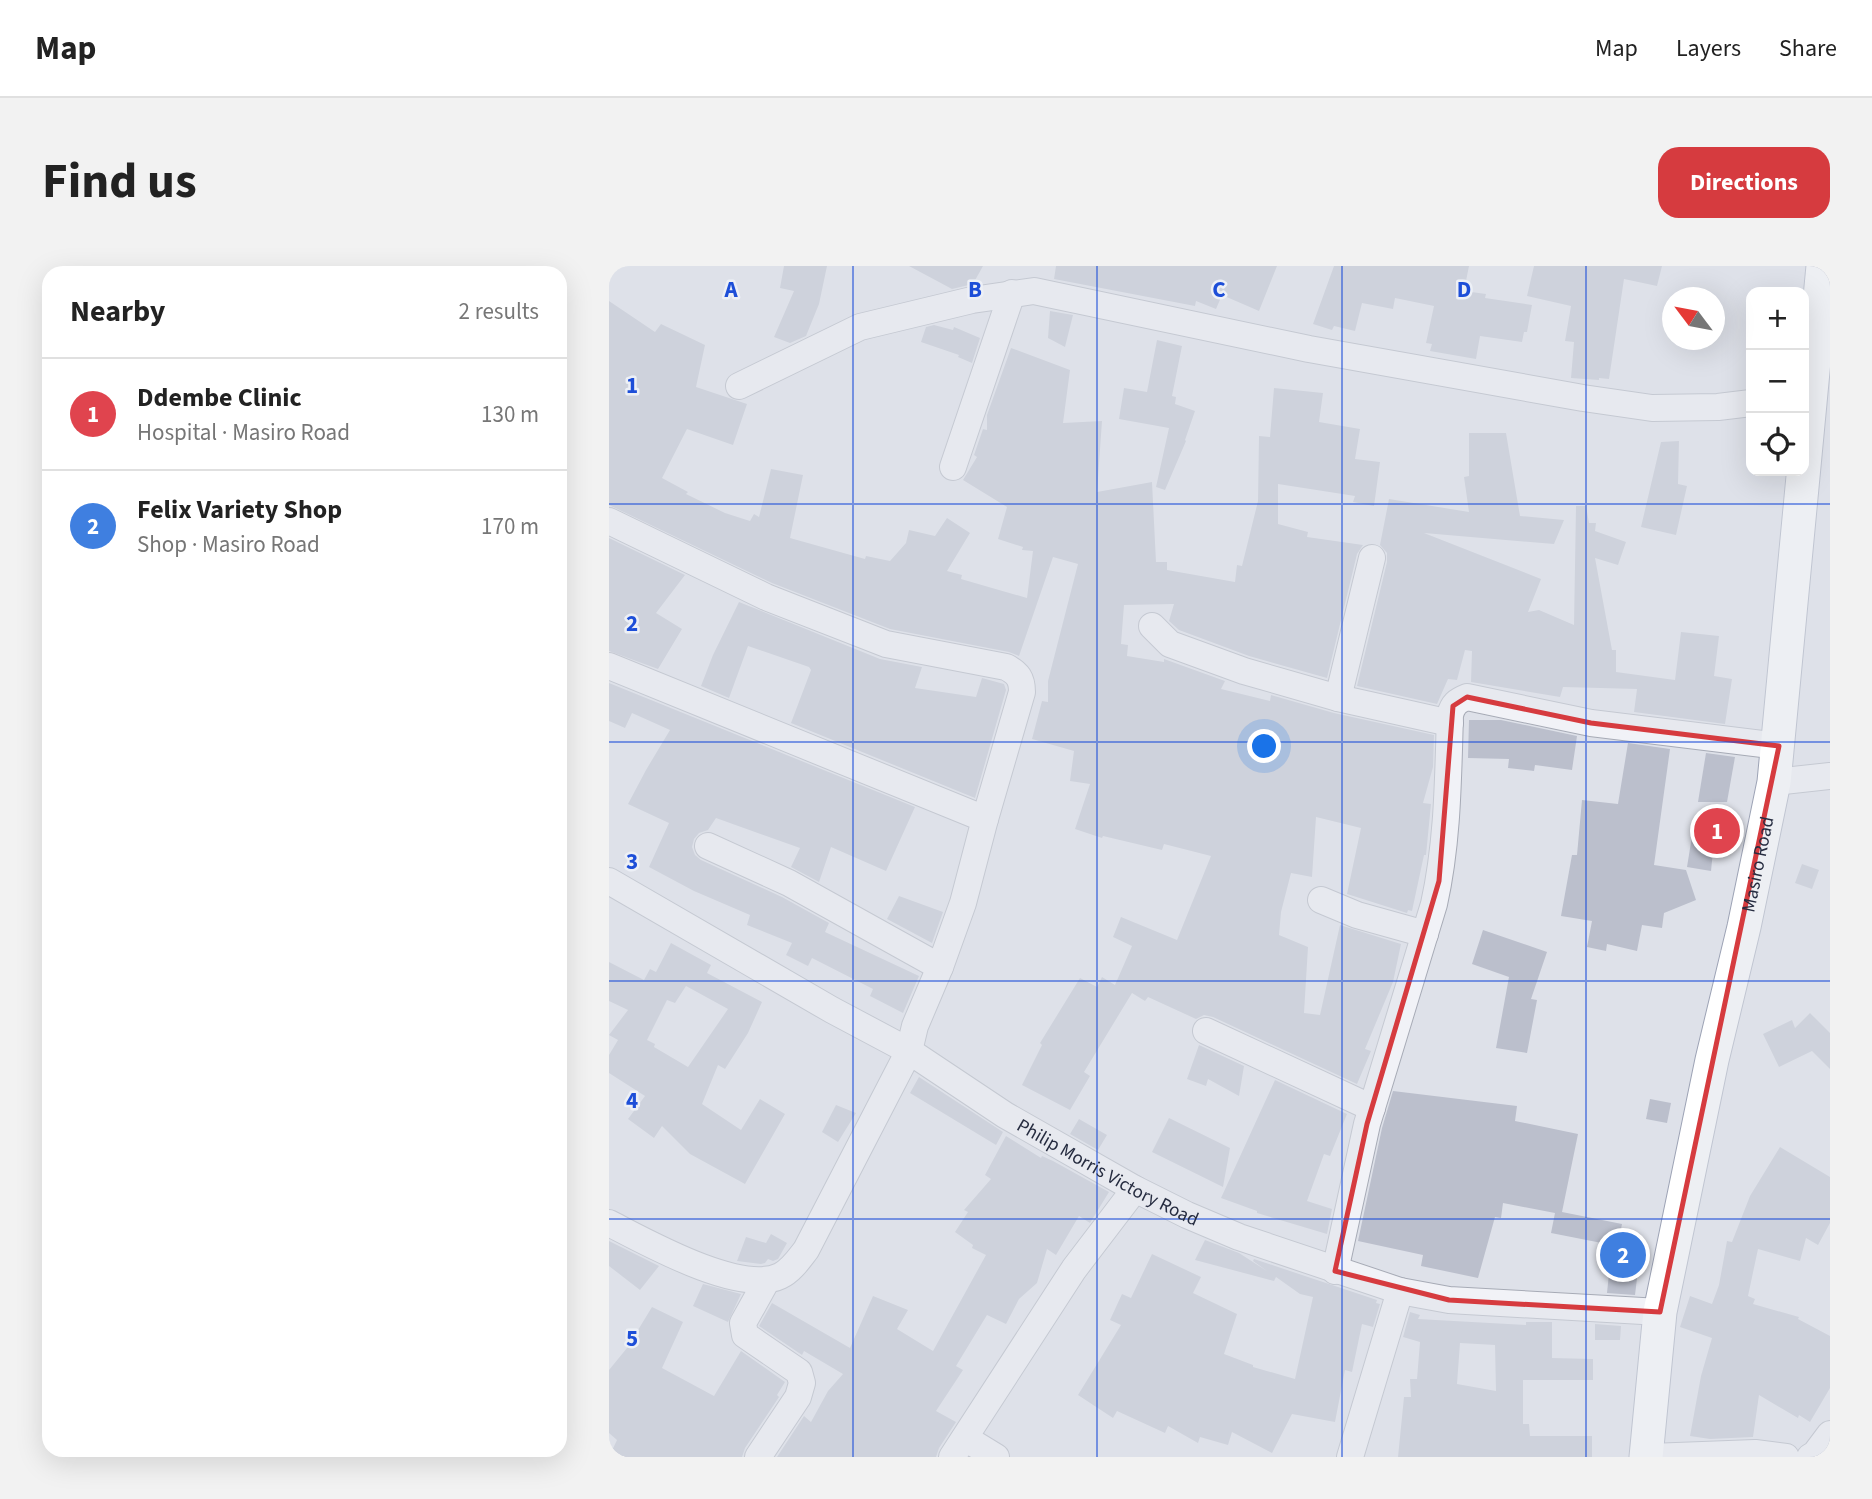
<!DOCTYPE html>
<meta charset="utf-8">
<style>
:root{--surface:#fff;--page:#f2f2f2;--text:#222;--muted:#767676;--line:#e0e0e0;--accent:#d63b3f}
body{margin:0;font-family:"Source Sans 3",sans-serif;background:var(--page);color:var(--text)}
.controls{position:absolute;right:21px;top:21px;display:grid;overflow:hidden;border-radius:14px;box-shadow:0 7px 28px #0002}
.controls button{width:63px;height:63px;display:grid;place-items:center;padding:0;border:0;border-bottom:2px solid var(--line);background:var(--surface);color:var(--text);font:35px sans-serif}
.compass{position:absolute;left:1053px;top:21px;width:63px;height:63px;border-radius:50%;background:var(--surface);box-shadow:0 7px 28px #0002;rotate:302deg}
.you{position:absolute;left:656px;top:481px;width:24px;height:24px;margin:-18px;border:5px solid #fff;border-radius:50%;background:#1a73e8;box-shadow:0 0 0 10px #1a73e833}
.badge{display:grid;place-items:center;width:46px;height:46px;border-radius:50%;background:var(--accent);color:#fff;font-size:23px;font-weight:700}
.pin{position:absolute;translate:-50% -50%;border:4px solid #fff;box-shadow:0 2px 7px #0006}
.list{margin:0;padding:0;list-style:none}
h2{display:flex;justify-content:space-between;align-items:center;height:91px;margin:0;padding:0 28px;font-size:30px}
h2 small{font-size:23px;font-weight:400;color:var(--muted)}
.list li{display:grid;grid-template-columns:46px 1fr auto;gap:21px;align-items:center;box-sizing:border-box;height:112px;padding:0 28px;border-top:2px solid var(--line)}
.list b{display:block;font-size:26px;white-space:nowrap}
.list p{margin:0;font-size:23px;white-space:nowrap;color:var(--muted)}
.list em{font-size:23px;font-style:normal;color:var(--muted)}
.icon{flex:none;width:38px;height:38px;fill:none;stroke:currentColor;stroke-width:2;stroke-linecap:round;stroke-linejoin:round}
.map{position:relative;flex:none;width:1221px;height:1191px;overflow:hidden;border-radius:21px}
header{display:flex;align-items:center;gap:42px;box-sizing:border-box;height:98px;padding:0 35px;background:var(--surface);border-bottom:2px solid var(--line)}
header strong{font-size:33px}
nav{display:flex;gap:38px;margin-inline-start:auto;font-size:24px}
.intro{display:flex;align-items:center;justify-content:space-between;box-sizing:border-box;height:168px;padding:0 42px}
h1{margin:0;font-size:49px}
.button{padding:18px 32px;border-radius:21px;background:var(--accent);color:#fff;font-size:24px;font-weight:700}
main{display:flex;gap:42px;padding:0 42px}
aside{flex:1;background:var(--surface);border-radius:21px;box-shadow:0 7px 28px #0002}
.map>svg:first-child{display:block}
.building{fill:#bbbfcc;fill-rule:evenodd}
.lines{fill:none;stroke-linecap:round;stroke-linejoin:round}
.minor-casing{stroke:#a7abb6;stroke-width:28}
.major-casing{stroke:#9da3b5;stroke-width:35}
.minor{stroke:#f1f2f7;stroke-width:26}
.major{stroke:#fff;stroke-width:33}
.marked{fill:none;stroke:#d63b3f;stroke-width:5;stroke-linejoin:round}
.grid{fill:none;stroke:#1d4ed8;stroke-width:2;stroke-opacity:0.55}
.labels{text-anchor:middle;stroke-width:5;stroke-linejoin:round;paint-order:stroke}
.street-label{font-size:19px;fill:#262c40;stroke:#edf0f6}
.grid-label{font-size:23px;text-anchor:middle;font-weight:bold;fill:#1d4ed8;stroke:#edf0f6;stroke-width:5;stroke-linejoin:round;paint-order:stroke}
</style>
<header>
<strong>Map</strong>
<nav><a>Map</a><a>Layers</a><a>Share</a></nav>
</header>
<div class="intro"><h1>Find us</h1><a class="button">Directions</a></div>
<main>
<aside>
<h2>Nearby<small>2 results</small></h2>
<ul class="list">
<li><span class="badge" style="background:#e0444e">1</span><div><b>Ddembe Clinic</b><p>Hospital · Masiro Road</p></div><em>130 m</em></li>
<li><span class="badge" style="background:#3f7fe0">2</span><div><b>Felix Variety Shop</b><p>Shop · Masiro Road</p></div><em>170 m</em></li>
</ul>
</aside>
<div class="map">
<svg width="1221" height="1191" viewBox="0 0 1221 1191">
<rect width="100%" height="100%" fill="#dee1e9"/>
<g class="building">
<polygon points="175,0 218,0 210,38 197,70 181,77 165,71 185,25 171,22"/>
<polygon points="300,0 374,0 364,18 343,23"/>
<polygon points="447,0 668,0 650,45 613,29 607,43 587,35 586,40 445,13"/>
<polygon points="725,0 860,0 855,25 877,28 876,32 923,39 918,66 915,66 913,76 871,70 867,93 821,85 823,78 817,77 825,40 786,32 784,43 753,37 746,65 725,60 723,64 704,58"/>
<polygon points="925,0 1053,0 1048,20 1015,13 1000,113 990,112 990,114 962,112 965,76 956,75 962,40 918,30"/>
<polygon points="0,35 46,66 52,58 96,79 87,121 138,138 124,179 78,163 53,212 79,226 77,228 116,247 141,255 145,248 150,251 162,203 194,209 181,272 256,293 257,290 281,295 297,277 300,264 326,270 338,252 361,267 338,305 353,309 352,313 418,332 424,285 413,284 414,281 389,273 398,241 354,214 368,191 365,189 374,163 378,164 378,149 402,82 461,104 454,157 493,155 488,226 543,216 547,296 558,296 558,304 626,316 628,299 633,300 649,235 650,170 661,171 665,122 714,127 710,156 751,163 746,193 771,196 765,240 744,236 746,230 669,218 669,258 699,266 698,271 754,279 748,288 718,412 640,390 570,364 560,355 565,338 515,339 512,378 519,379 518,390 555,396 555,393 616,415 612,423 661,435 662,429 725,447 825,469 824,501 814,537 822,538 817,589 815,589 803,645 799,644 798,647 738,628 752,562 707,551 703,611 682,607 672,646 670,669 699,681 695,747 711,749 731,659 792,678 784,716 756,783 762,785 748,818 604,751 595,749 587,753 539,731 536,735 523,727 475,806 481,810 461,844 413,819 433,779 431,777 471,712 488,721 493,711 506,719 523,680 504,671 512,651 568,674 602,590 555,578 553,584 494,570 493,572 466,563 481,518 461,515 465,485 423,473 433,435 439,436 439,415 469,298 444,291 410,390 400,386 281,363 163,317 0,239"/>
<polygon points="441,45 464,49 456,81 439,72"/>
<polygon points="325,59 344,64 345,61 371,72 363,97 349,91 350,89 312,76 317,61"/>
<polygon points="548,74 573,80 563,130 567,131 566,138 586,145 576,174 577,175 556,224 547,221 560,162 510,153 515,122 538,126"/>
<polygon points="860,167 897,167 911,250 955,254 945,278 815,267 932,313 919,346 930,344 965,359 967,240 977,240 980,257 987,257 986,265 1017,276 1009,299 986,292 1003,384 1007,384 1007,406 1066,414 1072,366 1110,370 1105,410 1123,413 1116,458 1025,446 1028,423 954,421 951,431 862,416 863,385 856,384 848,414 839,413 828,438 748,420 778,296 778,287 771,279 780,233 860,246 855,211 860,210"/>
<polygon points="1070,175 1069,218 1078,220 1067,269 1032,261 1052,176"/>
<polygon points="0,272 76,309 47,347 73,363 49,403 0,385"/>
<polygon points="130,336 271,393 313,401 306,422 367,431 373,412 395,418 397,424 366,532 182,457 202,404 200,401 139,380 120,432 92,420 104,389"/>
<polygon points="0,417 306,541 277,605 222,581 210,616 182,601 191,582 107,552 99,564 90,567 85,573 83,581 86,589 92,594 173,631 220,657 216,666 310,710 294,747 261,730 264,723 203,692 199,700 177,689 183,677 138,659 141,649 85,625 40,601 60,557 19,538 37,504 61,464 23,447 16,462 0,455"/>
<polygon points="860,454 892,454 968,470 963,504 926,499 925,505 899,502 900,493 859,492"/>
<polygon points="1019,477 1061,483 1045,599 1077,604 1087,634 1055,647 1053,662 1033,659 1028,685 998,678 997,685 978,681 983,655 952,650 963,589 968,589 973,534 1009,538"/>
<polygon points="1097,487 1126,491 1118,536 1089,536"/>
<polygon points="1084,564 1106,566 1102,605 1078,601"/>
<polygon points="1193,598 1210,604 1203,623 1186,617"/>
<polygon points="290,630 334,646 323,677 278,653"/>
<polygon points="874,664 938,686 922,733 928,734 918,787 887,782 900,711 863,698"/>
<path d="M62,677l40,22 -4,8 55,29 -14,31 -23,36 -7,-4 -16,39 39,26 19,-31 25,15 -40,70 -55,-30 -28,-28 -8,12 -26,-19 17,-23 -36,-23v-18l9,-15 -9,-5 19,-25 -19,-9v-39l35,18 6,-11 6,3zM77,720l42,23 -40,58 -34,-20 1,-3 -8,-4 20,-40 8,3z"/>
<polygon points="1201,747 1221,767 1221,803 1203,785 1170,801 1154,768 1183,754 1186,762"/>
<polygon points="590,779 635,800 630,830 599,813 597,820 578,813"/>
<polygon points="310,811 394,866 387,879 301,827"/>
<polygon points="666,814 738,848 721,890 715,888 698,935 723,943 718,968 648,947 648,945 612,932"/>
<polygon points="784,825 908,840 906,855 969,868 953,946 1013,958 1011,968 1033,971 1026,1029 998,1027 1003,979 942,967 946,947 894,937 892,952 886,951 869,1012 812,1000 814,989 749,975 773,862"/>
<polygon points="1041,833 1062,837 1058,857 1037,853"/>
<polygon points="227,839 247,847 229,876 213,866"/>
<polygon points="560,852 621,882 614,921 543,886"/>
<polygon points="470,853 498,869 489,884 461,868"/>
<polygon points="397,870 432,892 433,890 444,895 500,926 481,957 470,950 447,989 438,983 428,1017 410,1033 397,1058 378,1049 347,1100 354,1104 327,1145 347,1156 330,1182 327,1191 168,1191 195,1150 202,1156 219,1125 234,1108 195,1085 193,1089 150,1060 163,1037 241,1082 264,1030 299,1044 288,1063 324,1085 377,989 363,982 364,979 346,966 359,946 355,944 382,913 376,909"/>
<polygon points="1171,881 1221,911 1221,957 1209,979 1197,972 1191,995 1149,983 1139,1030 1146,1033 1144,1038 1190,1051 1189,1053 1221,1070 1221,1122 1201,1156 1190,1149 1189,1152 1150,1129 1144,1171 1101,1173 1081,1170 1092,1110 1103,1072 1071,1061 1081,1030 1103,1038 1110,1019 1118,975 1123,976 1141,930"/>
<polygon points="162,968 178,977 169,993 164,995 159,993 156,997 152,998 128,995 137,971 157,977"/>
<polygon points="596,974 630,987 658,1005 644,995 645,993 768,1034 767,1037 771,1038 764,1061 753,1058 743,1106 736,1104 726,1156 683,1148 663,1187 623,1166 619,1179 591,1171 589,1177 559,1160 556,1167 508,1145 504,1152 469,1129 512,1059 501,1054 513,1028 522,1032 543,988 592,1011 584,1027 628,1048 615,1088 644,1099 644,1101 686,1113 704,1031 691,1028 667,1011 665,1015 586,994"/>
<polygon points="0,975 50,1000 31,1024 0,1000"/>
<polygon points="94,1018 132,1028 119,1056 84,1040"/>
<polygon points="43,1041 74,1056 53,1102 105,1130 132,1085 176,1116 168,1129 170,1131 136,1182 133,1191 0,1191 8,1174 0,1167 0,1104 18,1082"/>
<path d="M801,1046l10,3 -2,4 108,6v-3h26v36l41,1v21h-70v44h6l1,12h62v21h-194l6,-60h7l-1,-18h7l3,-37 -17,-5zM851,1077l35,2 1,46 -39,-7z"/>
<polygon points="986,1058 1012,1060 1011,1074 986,1074"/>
</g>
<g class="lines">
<defs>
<g id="minor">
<polyline points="130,120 251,61 363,34 425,25 700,83 974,132 1043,142 1109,141 1142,137"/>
<polyline points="344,201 403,27"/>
<path d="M0,255l157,76 120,47 120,23c12,6 16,12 16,25l-37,127 -22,84 -23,64 -25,59 -6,25 -103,199c-7,9 -15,21 -26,26 -40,19 -134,-34 -171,-53"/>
<polyline points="543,360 561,378 635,405 729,432 841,457"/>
<polyline points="0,400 376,553"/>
<polyline points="729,432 763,292"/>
<polyline points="1165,516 1221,510"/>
<polyline points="99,580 180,617 331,701"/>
<path id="s1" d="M0,615l223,129 77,41 96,64 130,74 52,26 52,22 161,54 49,9 211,12"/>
<polyline points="712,634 748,649 816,668"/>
<polyline points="597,765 763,842"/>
<path d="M726,1005l32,-147 67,-220c14,-63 14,-126 16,-189 3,-11 7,-14 17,-18l124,26 188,23"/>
<polyline points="356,1172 387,1191"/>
<polyline points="149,1191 189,1131 193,1117 190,1106 136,1069 134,1057 158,1014"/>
<polyline points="343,1191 465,1003 526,923"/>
<polyline points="741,1191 791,1025"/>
<polyline points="1041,1191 1146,1187 1177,1191"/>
<polyline points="1201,1191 1206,1188 1221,1168"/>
</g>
<g id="major">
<path id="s2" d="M1037,1191l14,-145 52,-252 32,-133 30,-145 49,-516"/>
</g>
</defs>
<use href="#minor" class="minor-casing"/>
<use href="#major" class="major-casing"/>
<use href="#minor" class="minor"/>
<use href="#major" class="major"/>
</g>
<path d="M0 0H1221V1191H0ZM858,431l124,26 188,23 -119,566 -211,-12 -114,-29 32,-147 72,-243 14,-175z" fill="#dee1e9" fill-opacity=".55" fill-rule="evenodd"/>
<path class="marked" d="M858,431l124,26 188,23 -119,566 -211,-12 -114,-29 32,-147 72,-243 14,-175z"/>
<path class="grid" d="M244,0v1191M488,0v1191M733,0v1191M977,0v1191M0,238h1221M0,476h1221M0,715h1221M0,953h1221"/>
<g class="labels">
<g class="street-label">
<text dy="7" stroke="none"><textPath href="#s2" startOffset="604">Masiro Road</textPath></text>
<text dy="7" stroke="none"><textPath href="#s1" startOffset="578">Philip Morris Victory Road</textPath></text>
</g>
</g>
<g class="grid-label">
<text x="122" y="31">A</text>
<text x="366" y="31">B</text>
<text x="610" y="31">C</text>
<text x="855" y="31">D</text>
<text x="23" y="127">1</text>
<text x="23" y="365">2</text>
<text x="23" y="603">3</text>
<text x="23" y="842">4</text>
<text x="23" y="1080">5</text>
</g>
</svg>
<div class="controls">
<button>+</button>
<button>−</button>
<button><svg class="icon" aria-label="locate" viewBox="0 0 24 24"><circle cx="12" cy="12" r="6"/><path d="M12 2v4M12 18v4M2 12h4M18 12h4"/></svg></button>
</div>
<svg class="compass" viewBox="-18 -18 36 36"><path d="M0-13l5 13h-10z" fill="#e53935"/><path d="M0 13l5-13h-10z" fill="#767676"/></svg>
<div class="you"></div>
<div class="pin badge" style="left:1108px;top:565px;background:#e0444e">1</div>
<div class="pin badge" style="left:1014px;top:989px;background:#3f7fe0">2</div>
</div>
</main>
